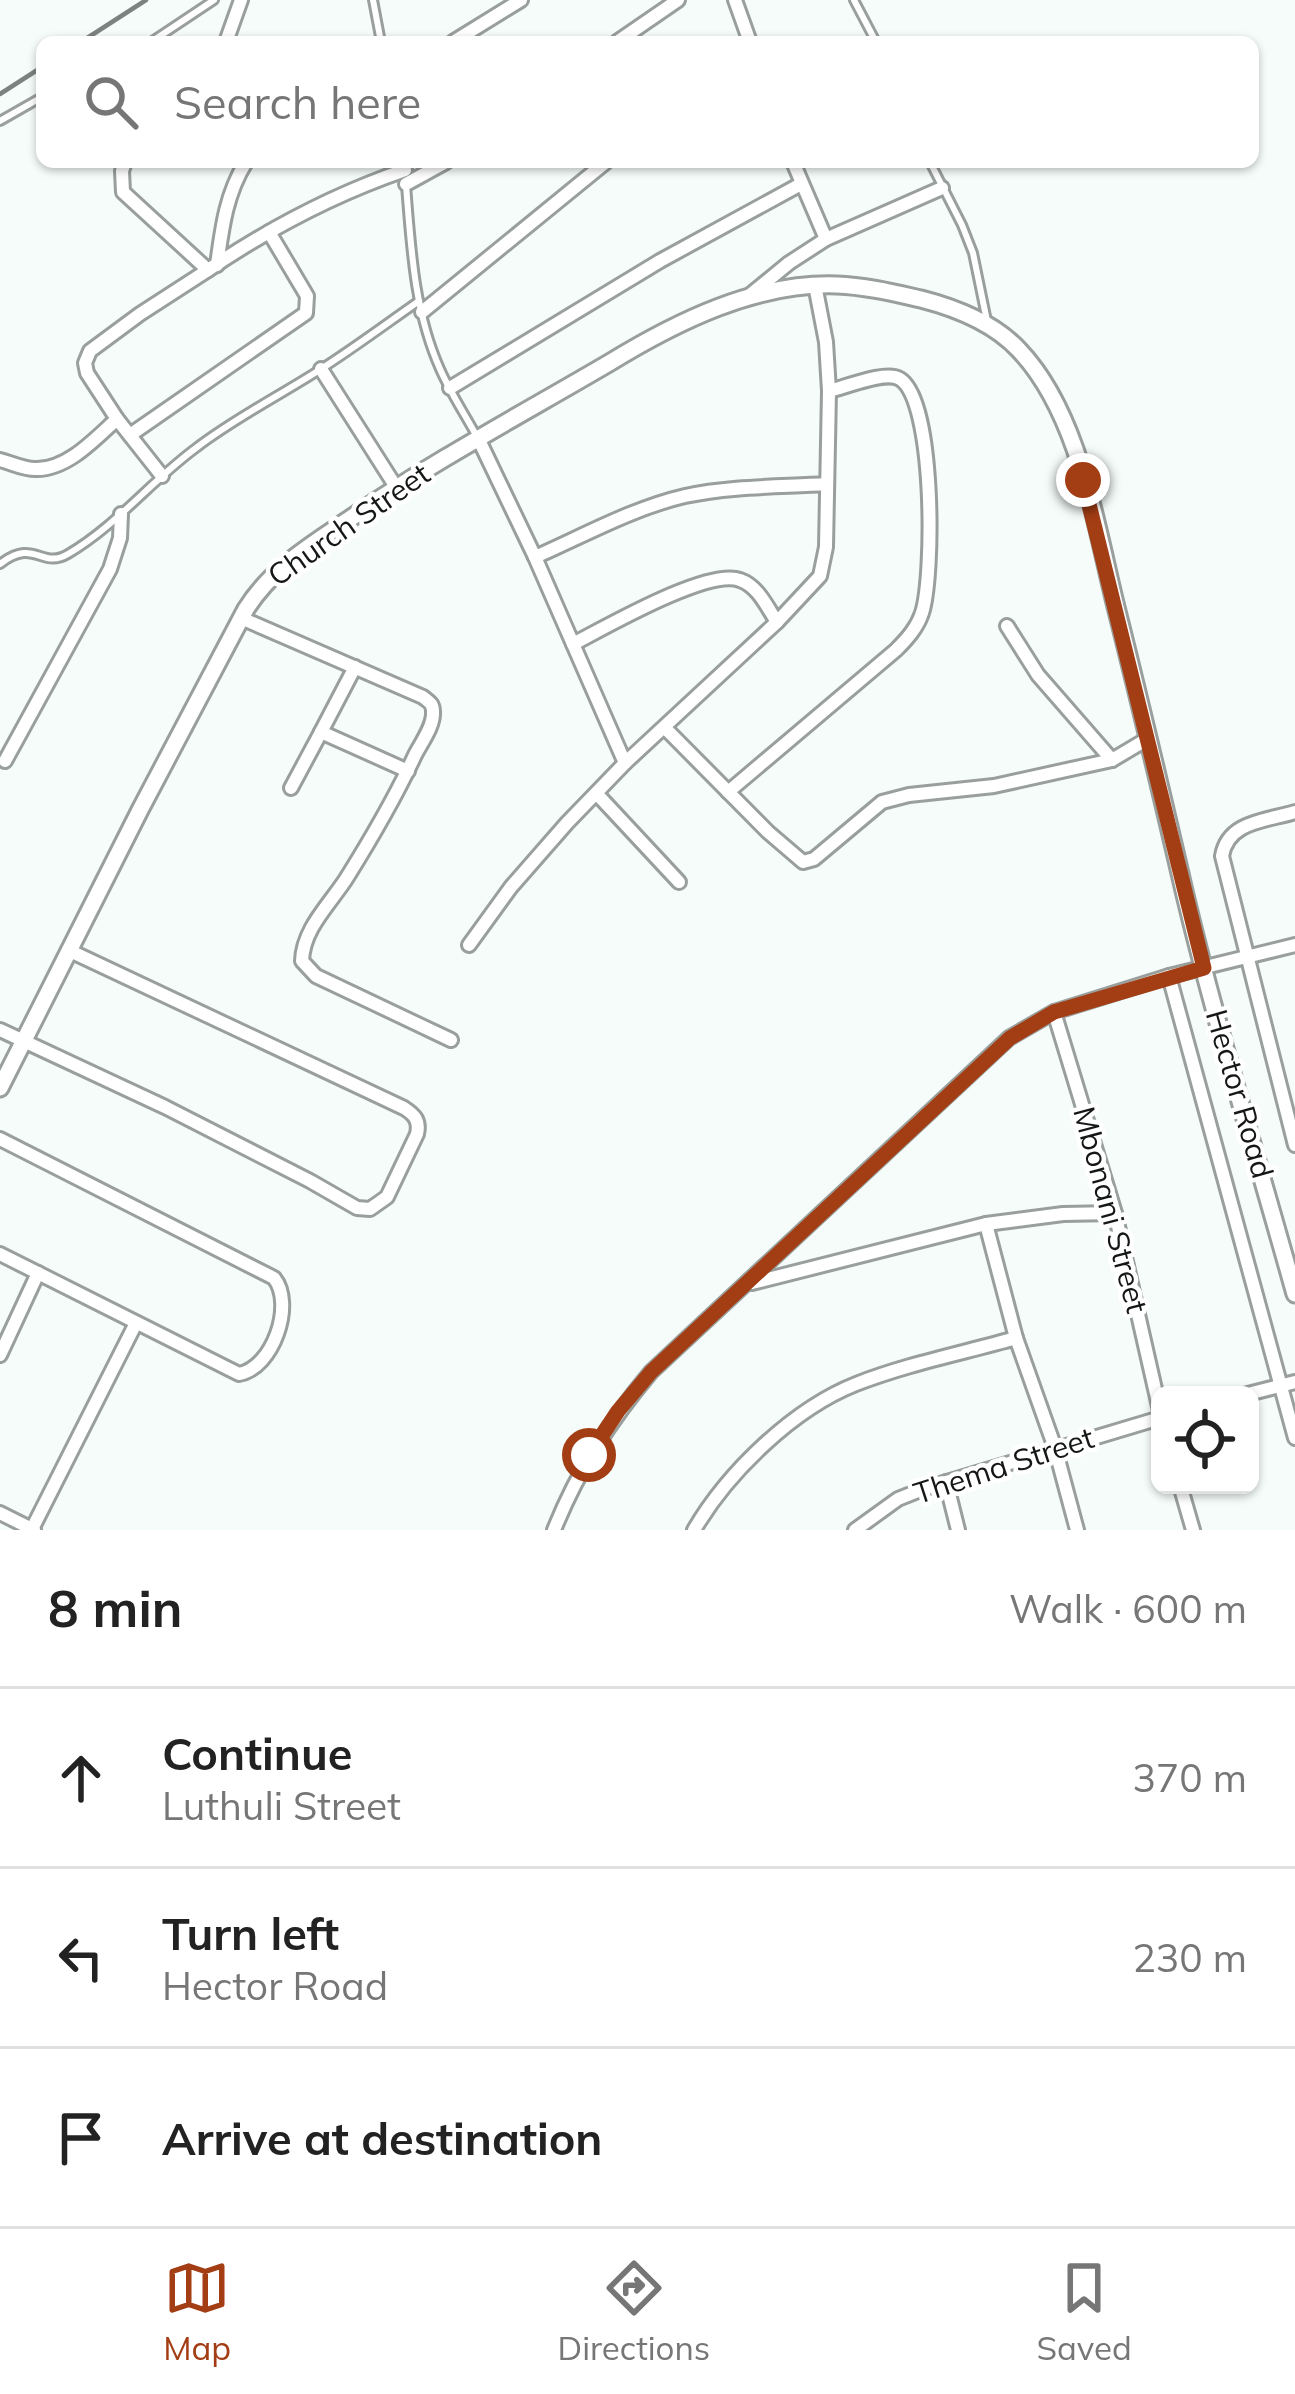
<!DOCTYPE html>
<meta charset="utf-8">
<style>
:root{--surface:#fff;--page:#f2f2f2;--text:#222;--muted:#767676;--line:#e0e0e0;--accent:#a33d14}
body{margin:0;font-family:Mulish,sans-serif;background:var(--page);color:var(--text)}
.controls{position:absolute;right:36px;bottom:36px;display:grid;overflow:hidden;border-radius:18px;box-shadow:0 3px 9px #0004}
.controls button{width:108px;height:108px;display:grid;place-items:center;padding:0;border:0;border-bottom:3px solid var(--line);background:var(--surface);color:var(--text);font:60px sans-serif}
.stop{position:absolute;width:36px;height:36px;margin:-27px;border:9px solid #a33d14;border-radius:50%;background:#fff}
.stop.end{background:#a33d14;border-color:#fff;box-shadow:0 3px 12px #0008}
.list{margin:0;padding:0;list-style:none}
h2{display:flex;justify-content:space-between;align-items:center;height:156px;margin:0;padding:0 48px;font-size:51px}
h2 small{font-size:39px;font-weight:400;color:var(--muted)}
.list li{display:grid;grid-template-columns:78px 1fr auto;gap:36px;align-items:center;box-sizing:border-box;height:180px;padding:0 48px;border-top:3px solid var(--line)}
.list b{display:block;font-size:45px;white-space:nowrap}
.list p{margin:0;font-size:39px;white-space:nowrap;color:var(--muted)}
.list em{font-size:39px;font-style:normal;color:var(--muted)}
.icon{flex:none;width:66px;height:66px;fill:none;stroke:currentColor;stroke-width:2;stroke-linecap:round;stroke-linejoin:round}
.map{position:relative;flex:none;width:1295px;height:1530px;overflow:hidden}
.search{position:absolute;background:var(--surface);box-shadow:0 3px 9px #0004;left:36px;right:36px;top:36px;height:132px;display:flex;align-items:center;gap:30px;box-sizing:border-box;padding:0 42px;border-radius:18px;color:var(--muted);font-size:45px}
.sheet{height:696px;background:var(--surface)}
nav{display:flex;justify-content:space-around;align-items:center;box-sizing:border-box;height:168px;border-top:3px solid var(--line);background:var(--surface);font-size:33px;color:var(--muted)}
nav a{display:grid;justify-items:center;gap:6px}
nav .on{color:var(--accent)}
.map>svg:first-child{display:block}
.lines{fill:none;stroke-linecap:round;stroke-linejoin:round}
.service-casing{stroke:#999f9d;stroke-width:12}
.minor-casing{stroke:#999f9d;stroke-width:18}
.tertiary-casing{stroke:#999f9d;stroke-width:21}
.service{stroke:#fff;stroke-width:6}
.minor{stroke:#fff;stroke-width:12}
.tertiary{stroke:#fff;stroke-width:15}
.rail{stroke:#7d8280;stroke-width:4.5}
.route{stroke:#a33d14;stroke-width:15}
.labels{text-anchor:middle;stroke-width:9;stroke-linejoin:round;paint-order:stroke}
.street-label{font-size:30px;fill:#141716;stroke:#fff}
</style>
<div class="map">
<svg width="1295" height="1530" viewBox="0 0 1295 1530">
<rect width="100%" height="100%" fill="#f5fcf9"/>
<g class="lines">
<defs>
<g id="service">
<polyline points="373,0 381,42"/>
<polyline points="854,0 876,42"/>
<polyline points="151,42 214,0"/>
<polyline points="0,121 42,97"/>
<polyline points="930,162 962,225 973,253 987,321"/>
<path d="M406,185c5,62 8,126 34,184 10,23 24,44 36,66"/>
<path d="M0,564c35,-27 41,6 68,-10 48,-28 83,-73 128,-106 39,-30 83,-52 125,-79 33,-21 65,-45 98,-68"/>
</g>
<g id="minor">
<polyline points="735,0 750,42"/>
<polyline points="226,42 241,0"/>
<polyline points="453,42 521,0"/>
<polyline points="617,42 678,0"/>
<path d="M125,162l-3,9 1,21 85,78c62,-42 127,-76 197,-100"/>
<polyline points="793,162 826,239"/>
<polyline points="406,184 446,162"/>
<path d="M217,265c5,-37 9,-71 29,-103"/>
<polyline points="750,295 789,263 826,239 942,188"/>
<polyline points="422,312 606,162"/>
<polyline points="321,369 396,487"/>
<polyline points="450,388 660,261 801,184"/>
<polyline points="130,435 306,313 307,296 269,232"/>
<polyline points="478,438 535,557 625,763"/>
<path d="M0,460c12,3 25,10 37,9 31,0 59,-31 80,-50"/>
<polyline points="162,476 117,419 87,373 85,363 90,351 140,314 208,270"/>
<path d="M535,557c48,-21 98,-49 150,-61 46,-10 95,-9 142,-12"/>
<path d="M241,618l182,79c6,5 10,6 10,15 1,14 -12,31 -18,43 -20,43 -44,84 -69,124 -17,26 -43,50 -44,82l14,15 135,64"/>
<polyline points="1007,626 1038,675 1112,760"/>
<path d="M573,644c33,-17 135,-76 167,-64 18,6 27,27 37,42"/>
<polyline points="355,667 321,732 408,771"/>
<polyline points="665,728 768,832 803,862 814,859 882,802 909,795 994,786 1112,760 1149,738"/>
<polyline points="5,761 110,569 120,538 121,514"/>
<polyline points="291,788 321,732"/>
<path d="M728,792l168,-142c11,-11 21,-22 26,-37 12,-37 13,-212 -22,-234 -14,-9 -54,8 -71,12"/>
<polyline points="597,794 679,882"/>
<path d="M1295,812c-29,9 -67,9 -73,44l73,289"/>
<polyline points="469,945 511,887 567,823 625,763 777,622 820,576 826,547 829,391 826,342 815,285"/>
<polyline points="1169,976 1295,1438"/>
<polyline points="1054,1012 1115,1213 1160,1411"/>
<path d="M0,1030l165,77 145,74 47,27 13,1 17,-12 30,-63c3,-13 -2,-19 -13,-26l-336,-158"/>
<path d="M0,1139l274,139c21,26 -1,90 -35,96l-239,-120"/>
<polyline points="986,1224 1016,1338 1055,1448 1077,1530"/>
<polyline points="752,1283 986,1224 1063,1214 1115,1213"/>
<polyline points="0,1355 38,1273"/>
<polyline points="1244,1395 1295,1382"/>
<polyline points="946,1482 958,1530"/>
<polyline points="1180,1485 1193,1530"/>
<polyline points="0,1513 34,1530"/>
<polyline points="32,1529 136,1323"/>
<path d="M554,1530c24,-60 56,-109 97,-158l358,-334 45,-26 115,-36 126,-31"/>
<path d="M694,1530c34,-58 99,-121 162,-146 51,-20 107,-31 160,-46"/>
<polyline points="855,1530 898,1499 923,1489 1160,1418"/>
</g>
<path id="tertiary" d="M0,1088l140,-278 106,-201c26,-41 65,-64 105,-91 83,-57 171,-104 258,-155 67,-41 147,-81 228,-78 28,1 57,8 84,14 35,9 73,24 98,51 61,64 77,178 98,261 24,95 46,189 68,284 32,134 73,266 110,399"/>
</defs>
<use href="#service" class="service-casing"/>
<use href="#minor" class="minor-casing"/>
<use href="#tertiary" class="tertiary-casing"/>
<use href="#service" class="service"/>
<use href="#minor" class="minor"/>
<use href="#tertiary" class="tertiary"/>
<g class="rail">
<polyline points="81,42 146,0"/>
<polyline points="0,94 42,67"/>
</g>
</g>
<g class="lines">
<polyline class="route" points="589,1455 618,1411 651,1372 1010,1038 1054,1012 1204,968 1083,480"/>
</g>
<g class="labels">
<g class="street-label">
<text transform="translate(349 525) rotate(-35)" y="10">Church Street</text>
<text transform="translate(1239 1094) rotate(74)" y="10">Hector Road</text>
<text transform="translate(1110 1210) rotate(75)" y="10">Mbonani Street</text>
<text transform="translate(1004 1466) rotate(-18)" y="10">Thema Street</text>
</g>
</g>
</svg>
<div class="controls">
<button><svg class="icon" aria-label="locate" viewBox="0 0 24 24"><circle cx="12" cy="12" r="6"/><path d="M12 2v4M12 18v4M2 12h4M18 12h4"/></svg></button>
</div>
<div class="stop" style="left:589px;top:1455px"></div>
<div class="stop end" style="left:1083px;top:480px"></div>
<div class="search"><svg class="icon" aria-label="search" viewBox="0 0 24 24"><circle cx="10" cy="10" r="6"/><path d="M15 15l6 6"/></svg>Search here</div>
</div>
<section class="sheet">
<h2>8 min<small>Walk · 600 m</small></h2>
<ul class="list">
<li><svg class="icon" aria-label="ahead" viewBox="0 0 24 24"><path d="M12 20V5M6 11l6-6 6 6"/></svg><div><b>Continue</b><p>Luthuli Street</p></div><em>370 m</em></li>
<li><svg class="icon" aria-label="left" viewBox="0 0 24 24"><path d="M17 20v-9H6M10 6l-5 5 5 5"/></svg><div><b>Turn left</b><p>Hector Road</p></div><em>230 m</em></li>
<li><svg class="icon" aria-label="arrive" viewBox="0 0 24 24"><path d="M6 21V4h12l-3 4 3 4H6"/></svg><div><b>Arrive at destination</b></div></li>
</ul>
</section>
<nav>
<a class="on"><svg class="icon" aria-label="map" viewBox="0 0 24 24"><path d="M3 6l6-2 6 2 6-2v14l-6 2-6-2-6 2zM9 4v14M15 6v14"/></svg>Map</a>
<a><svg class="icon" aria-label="directions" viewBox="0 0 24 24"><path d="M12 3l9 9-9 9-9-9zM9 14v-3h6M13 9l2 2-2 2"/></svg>Directions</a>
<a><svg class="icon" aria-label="saved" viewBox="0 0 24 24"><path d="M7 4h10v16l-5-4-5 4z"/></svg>Saved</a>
</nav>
